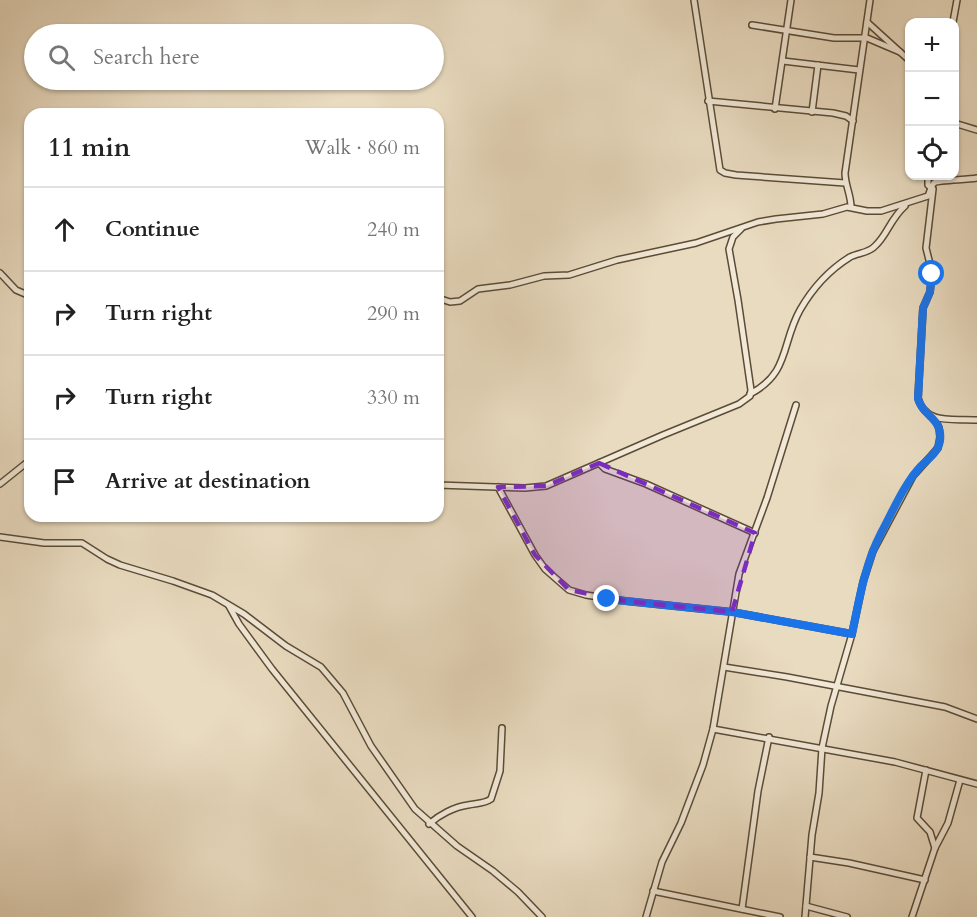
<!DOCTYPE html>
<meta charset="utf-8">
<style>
:root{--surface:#fff;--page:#f6f6f6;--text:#222;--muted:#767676;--line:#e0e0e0}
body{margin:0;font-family:Cardo,serif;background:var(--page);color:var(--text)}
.controls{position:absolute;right:18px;top:18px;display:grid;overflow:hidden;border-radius:12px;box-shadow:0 2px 4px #0004}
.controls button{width:54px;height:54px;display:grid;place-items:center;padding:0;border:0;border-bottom:2px solid var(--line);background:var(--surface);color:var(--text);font:30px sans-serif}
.stop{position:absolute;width:18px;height:18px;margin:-14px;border:4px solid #1a73e8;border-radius:50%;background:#fff}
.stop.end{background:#1a73e8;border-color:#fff;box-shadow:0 2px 6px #0008}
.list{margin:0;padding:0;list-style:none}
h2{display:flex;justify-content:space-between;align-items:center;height:78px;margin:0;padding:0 24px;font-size:26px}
h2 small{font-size:20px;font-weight:400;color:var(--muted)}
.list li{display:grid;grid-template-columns:39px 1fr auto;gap:18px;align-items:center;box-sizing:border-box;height:84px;padding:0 24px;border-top:2px solid var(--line)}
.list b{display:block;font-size:22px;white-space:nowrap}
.list em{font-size:20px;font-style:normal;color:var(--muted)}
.icon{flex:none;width:33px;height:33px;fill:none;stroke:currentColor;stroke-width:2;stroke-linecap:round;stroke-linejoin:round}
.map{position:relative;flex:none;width:977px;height:917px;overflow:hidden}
.search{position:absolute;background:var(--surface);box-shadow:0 2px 4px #0004;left:24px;top:24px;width:420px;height:66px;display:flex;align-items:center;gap:15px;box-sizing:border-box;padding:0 21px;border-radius:33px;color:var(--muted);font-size:22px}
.panel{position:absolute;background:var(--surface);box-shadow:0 2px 4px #0004;left:24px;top:108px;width:420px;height:414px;border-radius:18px}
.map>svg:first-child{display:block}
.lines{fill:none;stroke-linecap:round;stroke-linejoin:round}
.street-casing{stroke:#5a4c37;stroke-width:8}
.street{stroke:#f1e8d6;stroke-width:5}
.route{stroke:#1a73e8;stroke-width:8}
.marked{fill:#7b2cbf;fill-opacity:0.2;stroke:#7b2cbf;stroke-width:4.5;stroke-dasharray:12 8;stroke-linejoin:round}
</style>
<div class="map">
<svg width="977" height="917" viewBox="0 0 977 917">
<rect width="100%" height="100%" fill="#e9dbc0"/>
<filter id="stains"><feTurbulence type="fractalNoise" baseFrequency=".00333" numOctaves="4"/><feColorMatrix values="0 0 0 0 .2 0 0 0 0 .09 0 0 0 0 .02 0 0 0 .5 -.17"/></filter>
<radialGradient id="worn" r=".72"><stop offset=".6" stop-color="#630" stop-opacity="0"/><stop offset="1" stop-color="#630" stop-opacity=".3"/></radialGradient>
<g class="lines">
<defs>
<g id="street">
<polyline points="694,0 720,170 725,173 736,175 845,183"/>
<polyline points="867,22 910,61"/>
<polyline points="953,22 957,0"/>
<polyline points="752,25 834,38 867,38 900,52"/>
<polyline points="783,61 859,70"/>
<polyline points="708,101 833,113 846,116 853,121"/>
<polyline points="775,109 791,0"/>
<polyline points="812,112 818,65"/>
<polyline points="954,123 977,130"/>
<polyline points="928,176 928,185 931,188"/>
<path d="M933,189l-7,59 5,20v13l-1,11 -7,16 -5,90c8,28 36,20 59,22"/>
<path d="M851,207c0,-12 -6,-22 -6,-34l25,-173"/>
<polyline points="0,273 16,290 30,296"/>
<path d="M438,298l12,4 10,-1 18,-12 32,-4 34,-9 25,-1 48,-15 79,-17 62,-21 18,-3 47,-5 24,-7 20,4h14l47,-15c2,-4 3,-10 6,-13 4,-3 35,-3 43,-5"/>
<path d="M750,394c40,-21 31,-50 50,-84 12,-21 29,-40 50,-53 8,-4 19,-4 25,-11 12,-10 15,-27 30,-40"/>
<polyline points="599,463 605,469 646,484 755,533"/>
<polyline points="0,484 30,460"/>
<polyline points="438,485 525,488 546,486 663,435 739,404 750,396 751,390 738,300 729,249 733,237 741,229"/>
<polyline points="498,487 535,555 545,569 569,590 586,595 625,601 732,612 852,634"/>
<polyline points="0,537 44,543 82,543 107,559 120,565 173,581 212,595 244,614 286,646 321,667 343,693 371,746 415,809 457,846 493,871 518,892 542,917"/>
<polyline points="229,606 239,624 272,669 472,917"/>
<polyline points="724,667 787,677 945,707 977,719"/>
<polyline points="713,729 895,762 977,784"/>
<path d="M429,824c10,-9 25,-17 39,-19 8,-2 16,-1 23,-6l9,-28 2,-43"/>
<polyline points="935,848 948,823 960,780"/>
<polyline points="810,857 849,863 925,880"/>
<polyline points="653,891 780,917"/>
<polyline points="806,906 847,917"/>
<polyline points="742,909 758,791 769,737"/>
<polyline points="646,917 662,862 681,823 703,765 713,729 739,574 767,498 796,405"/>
<polyline points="805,917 812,835 819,793 822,748 831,706 852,634 863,582 873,551 913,476 938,448 940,437 939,428 934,417"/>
<polyline points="912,917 935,848 930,832 917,818 926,770"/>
</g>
</defs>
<use href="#street" class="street-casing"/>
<use href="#street" class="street"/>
</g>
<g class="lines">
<path class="route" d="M607,599l125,13 120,22c7,-34 13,-70 29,-101 12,-22 23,-49 40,-67 8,-8 17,-14 19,-25 3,-23 -17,-24 -22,-42l5,-91 7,-16 2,-18"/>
</g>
<path class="marked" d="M599,463l156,70 -23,79 -107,-11 -56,-11 -34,-35 -37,-68 48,-1z"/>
<rect width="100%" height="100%" filter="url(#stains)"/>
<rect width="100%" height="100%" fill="url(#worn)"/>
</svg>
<div class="controls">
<button>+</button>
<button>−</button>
<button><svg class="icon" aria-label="locate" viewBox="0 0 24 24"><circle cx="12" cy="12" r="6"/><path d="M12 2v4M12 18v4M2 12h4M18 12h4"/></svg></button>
</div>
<div class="stop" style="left:932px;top:274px"></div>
<div class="stop end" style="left:607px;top:599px"></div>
<div class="search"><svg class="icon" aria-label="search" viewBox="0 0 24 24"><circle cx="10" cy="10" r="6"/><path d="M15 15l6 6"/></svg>Search here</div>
<section class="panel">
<h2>11 min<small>Walk · 860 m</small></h2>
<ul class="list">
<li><svg class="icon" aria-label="ahead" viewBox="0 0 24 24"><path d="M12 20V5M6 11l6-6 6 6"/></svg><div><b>Continue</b></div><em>240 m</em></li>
<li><svg class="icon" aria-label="right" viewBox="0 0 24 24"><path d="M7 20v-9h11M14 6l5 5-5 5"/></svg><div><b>Turn right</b></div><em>290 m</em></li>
<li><svg class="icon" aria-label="right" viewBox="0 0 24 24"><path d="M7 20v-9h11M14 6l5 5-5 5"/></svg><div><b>Turn right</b></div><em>330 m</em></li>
<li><svg class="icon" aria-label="arrive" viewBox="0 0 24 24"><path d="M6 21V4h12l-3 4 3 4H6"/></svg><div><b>Arrive at destination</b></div></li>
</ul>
</section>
</div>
